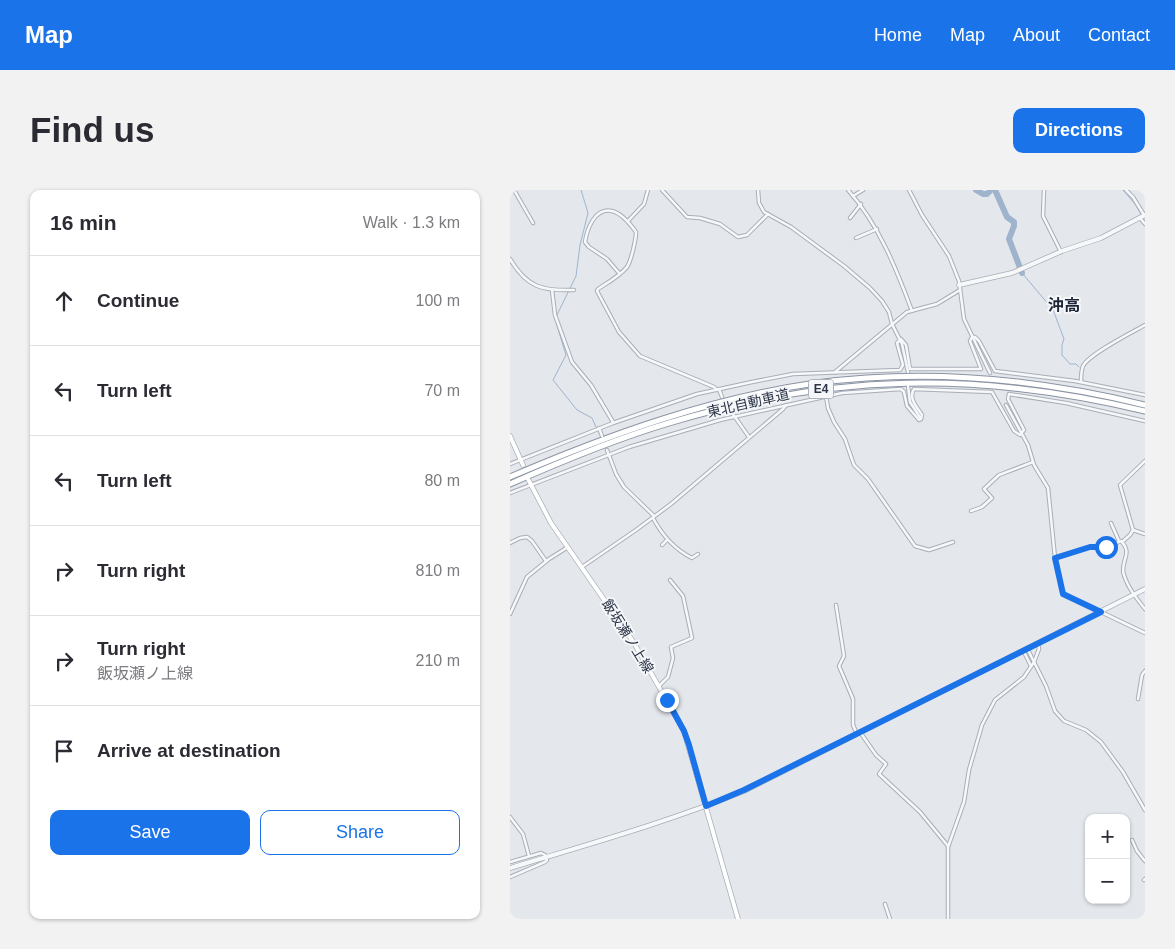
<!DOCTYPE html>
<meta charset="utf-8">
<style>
:root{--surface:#fff;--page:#f2f2f3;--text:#2b2b33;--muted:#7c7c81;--line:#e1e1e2;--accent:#1a73e8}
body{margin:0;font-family:Arial,"Noto Sans JP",sans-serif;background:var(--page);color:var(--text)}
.controls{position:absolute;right:15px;bottom:15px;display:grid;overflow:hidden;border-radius:10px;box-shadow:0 1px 4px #0004}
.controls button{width:45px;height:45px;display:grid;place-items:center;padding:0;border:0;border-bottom:1px solid var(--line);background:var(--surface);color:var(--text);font:25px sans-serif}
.stop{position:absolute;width:15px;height:15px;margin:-11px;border:4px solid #1a73e8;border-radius:50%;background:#fff}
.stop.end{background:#1a73e8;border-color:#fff;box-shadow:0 1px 5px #0008}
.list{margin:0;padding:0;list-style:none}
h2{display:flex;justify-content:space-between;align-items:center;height:65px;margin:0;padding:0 20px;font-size:21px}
h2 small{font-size:16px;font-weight:400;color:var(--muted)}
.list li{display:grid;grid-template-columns:32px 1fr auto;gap:15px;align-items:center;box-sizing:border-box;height:90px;padding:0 20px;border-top:1px solid var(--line)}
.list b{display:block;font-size:19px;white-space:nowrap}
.list p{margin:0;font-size:16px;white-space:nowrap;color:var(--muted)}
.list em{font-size:16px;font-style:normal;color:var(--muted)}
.actions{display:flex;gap:10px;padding:15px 20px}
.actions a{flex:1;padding:11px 0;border:1px solid var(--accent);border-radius:10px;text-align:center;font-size:18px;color:var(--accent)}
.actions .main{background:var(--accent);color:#fff}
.icon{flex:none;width:28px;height:28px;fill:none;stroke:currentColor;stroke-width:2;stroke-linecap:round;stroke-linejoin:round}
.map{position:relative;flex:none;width:635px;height:729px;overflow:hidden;border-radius:10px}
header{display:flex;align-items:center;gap:30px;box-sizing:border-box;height:70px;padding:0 25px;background:var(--accent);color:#fff}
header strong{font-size:24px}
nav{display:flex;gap:28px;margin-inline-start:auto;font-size:18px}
.intro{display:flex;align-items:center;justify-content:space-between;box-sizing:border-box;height:120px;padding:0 30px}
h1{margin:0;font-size:35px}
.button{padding:12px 22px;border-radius:10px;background:var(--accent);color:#fff;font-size:18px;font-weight:700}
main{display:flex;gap:30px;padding:0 30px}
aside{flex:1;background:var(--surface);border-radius:10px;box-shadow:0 1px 4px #0004}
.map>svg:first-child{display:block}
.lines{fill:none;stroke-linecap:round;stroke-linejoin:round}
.stream{stroke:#9fb4cc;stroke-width:1}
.river{stroke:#9fb4cc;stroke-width:6}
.minor-casing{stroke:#a9aeb7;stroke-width:4.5}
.tertiary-casing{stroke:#a9aeb7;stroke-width:5.5}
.secondary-casing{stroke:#a9aeb7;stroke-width:5.5}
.motorway-casing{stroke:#8b94a3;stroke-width:7}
.minor{stroke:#f7f8fa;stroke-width:2.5}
.tertiary{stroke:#f7f8fa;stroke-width:4}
.secondary{stroke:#fff;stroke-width:4}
.motorway{stroke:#fff;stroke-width:5}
.route{stroke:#1a73e8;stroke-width:6}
.labels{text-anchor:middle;stroke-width:4;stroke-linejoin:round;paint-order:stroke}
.shield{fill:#f4f6f9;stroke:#676e7b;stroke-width:1}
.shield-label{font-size:12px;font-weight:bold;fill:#2b3445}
.street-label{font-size:14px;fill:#2b3445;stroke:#f4f6f9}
.quarter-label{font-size:16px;font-weight:bold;fill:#1d2536;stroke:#f4f6f9}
</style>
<header>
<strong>Map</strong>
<nav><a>Home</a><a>Map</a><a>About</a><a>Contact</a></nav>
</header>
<div class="intro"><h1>Find us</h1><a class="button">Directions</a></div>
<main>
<aside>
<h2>16 min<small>Walk · 1.3 km</small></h2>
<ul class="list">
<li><svg class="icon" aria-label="ahead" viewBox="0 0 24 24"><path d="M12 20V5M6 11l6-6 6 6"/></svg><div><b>Continue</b></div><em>100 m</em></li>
<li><svg class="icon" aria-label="left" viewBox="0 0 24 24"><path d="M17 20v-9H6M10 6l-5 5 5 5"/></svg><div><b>Turn left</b></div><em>70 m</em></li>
<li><svg class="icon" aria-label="left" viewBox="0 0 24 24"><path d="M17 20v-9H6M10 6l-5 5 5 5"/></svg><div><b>Turn left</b></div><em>80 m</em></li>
<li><svg class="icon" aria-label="right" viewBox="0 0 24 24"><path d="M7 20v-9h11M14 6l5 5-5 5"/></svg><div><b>Turn right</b></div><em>810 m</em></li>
<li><svg class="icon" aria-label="right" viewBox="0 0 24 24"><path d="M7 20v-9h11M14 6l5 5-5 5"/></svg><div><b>Turn right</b><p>飯坂瀬ノ上線</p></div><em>210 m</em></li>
<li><svg class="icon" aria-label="arrive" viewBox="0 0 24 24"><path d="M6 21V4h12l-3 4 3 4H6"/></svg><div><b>Arrive at destination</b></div></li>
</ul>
<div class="actions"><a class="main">Save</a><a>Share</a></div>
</aside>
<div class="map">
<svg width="635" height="729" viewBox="0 0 635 729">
<rect width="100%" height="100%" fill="#e4e7ec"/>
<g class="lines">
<g class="stream">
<polyline points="613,0 625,14 635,31"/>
<polyline points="512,83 539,115 542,117 554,149 552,155 552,165 560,174 566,174 569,177"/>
<polyline points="47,125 66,86 70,55 78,23 71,0"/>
<polyline points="45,129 56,165 43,190 67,220 82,228 86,237"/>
</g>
<g class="river">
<polyline points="466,0 473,4 477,4 481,0"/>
<polyline points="485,0 497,27 504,32 504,36 499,49 512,83"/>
</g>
<defs>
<g id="minor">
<polyline points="4,0 23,33"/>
<polyline points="152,0 177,27 190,28 210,34 228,47 237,45 258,24"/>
<polyline points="248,0 249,13 254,22 281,37 334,76 360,98 372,111 379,122 382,134 392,154 398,182"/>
<path d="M338,0c31,35 48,78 64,121"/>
<polyline points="399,0 412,25 439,66 449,91 454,129 480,183"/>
<polyline points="534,0 533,26 551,62"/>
<polyline points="616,0 623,7 634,25"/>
<polyline points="343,6 353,0"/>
<polyline points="340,28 351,14"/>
<polyline points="630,28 635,34"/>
<polyline points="118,31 134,14 138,0"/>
<polyline points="346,48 367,39"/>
<path d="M0,69c17,29 33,32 64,31"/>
<path d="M109,83l-12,-14 -18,-12 -4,-5c2,-13 10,-35 27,-31 9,2 19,14 24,21 0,8 -5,29 -9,35 -7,9 -20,16 -29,22l-1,2 22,41 21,24 74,31 3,3"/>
<polyline points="42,100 45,125 62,172 81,195 103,232"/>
<polyline points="325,182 397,122 427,114 450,100"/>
<path d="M571,192c0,-5 0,-11 2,-16 6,-12 48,-33 62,-41"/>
<polyline points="398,196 400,212 411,229"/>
<polyline points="209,199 212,207"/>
<polyline points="316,206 318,218 324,232 335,249 344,275 358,289 405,356 419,360 443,352"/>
<polyline points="496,215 518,255 524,275 538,298 545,368 553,404 635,443"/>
<polyline points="220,220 239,247"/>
<polyline points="89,238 92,246"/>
<polyline points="97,260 106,284 114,297 144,326"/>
<polyline points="0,274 103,233 187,204 242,192 283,184 390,180 393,175 387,153 391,149 396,155 400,179 471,179 460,151 462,147 465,147 469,151 485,181 565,191 635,205"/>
<path d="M0,303l119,-46 91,-27 122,-27 59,-4 3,3 3,14 12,14 2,-1 1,-4c-5,-8 -14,-17 -8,-26l78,3 22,39 6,4 4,-5 -16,-31 1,-5 57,9 79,18"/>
<polyline points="461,321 472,317 482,308 474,299 489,285 523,272"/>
<path d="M143,328c9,17 21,31 39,40l6,-4"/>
<polyline points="601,333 609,351"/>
<polyline points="623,340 635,344"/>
<polyline points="612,352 620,345 623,340 610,295 635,271"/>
<polyline points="0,353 10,348 17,347 22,351 36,371"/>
<polyline points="152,355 157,350"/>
<path d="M545,368l35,-11h17l14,-6c13,13 -2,21 3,34 4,13 13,24 21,34"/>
<polyline points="72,377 126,340 161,314 273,219 276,215"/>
<polyline points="326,415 334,466 329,476 343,509 343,535 347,544"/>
<polyline points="0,424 17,387 39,369 58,357"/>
<polyline points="517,458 536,496 545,521 554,531 576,540 591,552 613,582 635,620"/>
<polyline points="513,460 521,476"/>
<polyline points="149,496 158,487 163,468 161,457 182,448 173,406 160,390"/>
<polyline points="628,509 632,485 635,481"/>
<polyline points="350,542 366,565 376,574 369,584 410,622 438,656"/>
<polyline points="0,627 13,644 19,666"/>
<polyline points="622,650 627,661 635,671"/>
<polyline points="0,672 31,663 35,665 37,670 35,672 0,687"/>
<polyline points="634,690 635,689"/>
<polyline points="375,714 380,729"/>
<polyline points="438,729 438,657 454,612 459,580 472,535 485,510 514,487 524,472 529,459 528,453"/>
</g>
<g id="tertiary">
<polyline points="449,95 502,83 552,61 591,48 635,25"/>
<path d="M0,678c79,-24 158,-46 234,-77l401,-202"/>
</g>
<g id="secondary">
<polyline points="0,246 13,275"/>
<polyline points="18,289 41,333 124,453 174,541 228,729"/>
</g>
<g id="motorway">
<path d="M0,287c98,-42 200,-79 306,-94 110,-15 222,-4 329,22"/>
<path d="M0,294c52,-23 105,-45 159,-61 164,-50 309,-52 476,-12"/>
</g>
</defs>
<use href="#minor" class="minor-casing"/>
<use href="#tertiary" class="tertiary-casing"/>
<use href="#secondary" class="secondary-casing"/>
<use href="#motorway" class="motorway-casing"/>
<use href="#minor" class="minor"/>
<use href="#tertiary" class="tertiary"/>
<use href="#secondary" class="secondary"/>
<use href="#motorway" class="motorway"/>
</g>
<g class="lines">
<polyline class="route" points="157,510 174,541 179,555 196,616 234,600 591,422 553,404 545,368 580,357 596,357"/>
</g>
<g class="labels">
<rect class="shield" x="298.5" y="189.5" width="25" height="19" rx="4"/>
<g class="shield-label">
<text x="311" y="203">E4</text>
</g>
<g class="street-label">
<text transform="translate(238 213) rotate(-13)" y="5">東北自動車道</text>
<text transform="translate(118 446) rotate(58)" y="5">飯坂瀬ノ上線</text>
</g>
<g class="quarter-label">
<text x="554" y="121">沖高</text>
</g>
</g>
</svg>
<div class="controls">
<button>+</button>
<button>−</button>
</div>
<div class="stop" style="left:596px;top:357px"></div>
<div class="stop end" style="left:157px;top:510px"></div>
</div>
</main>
